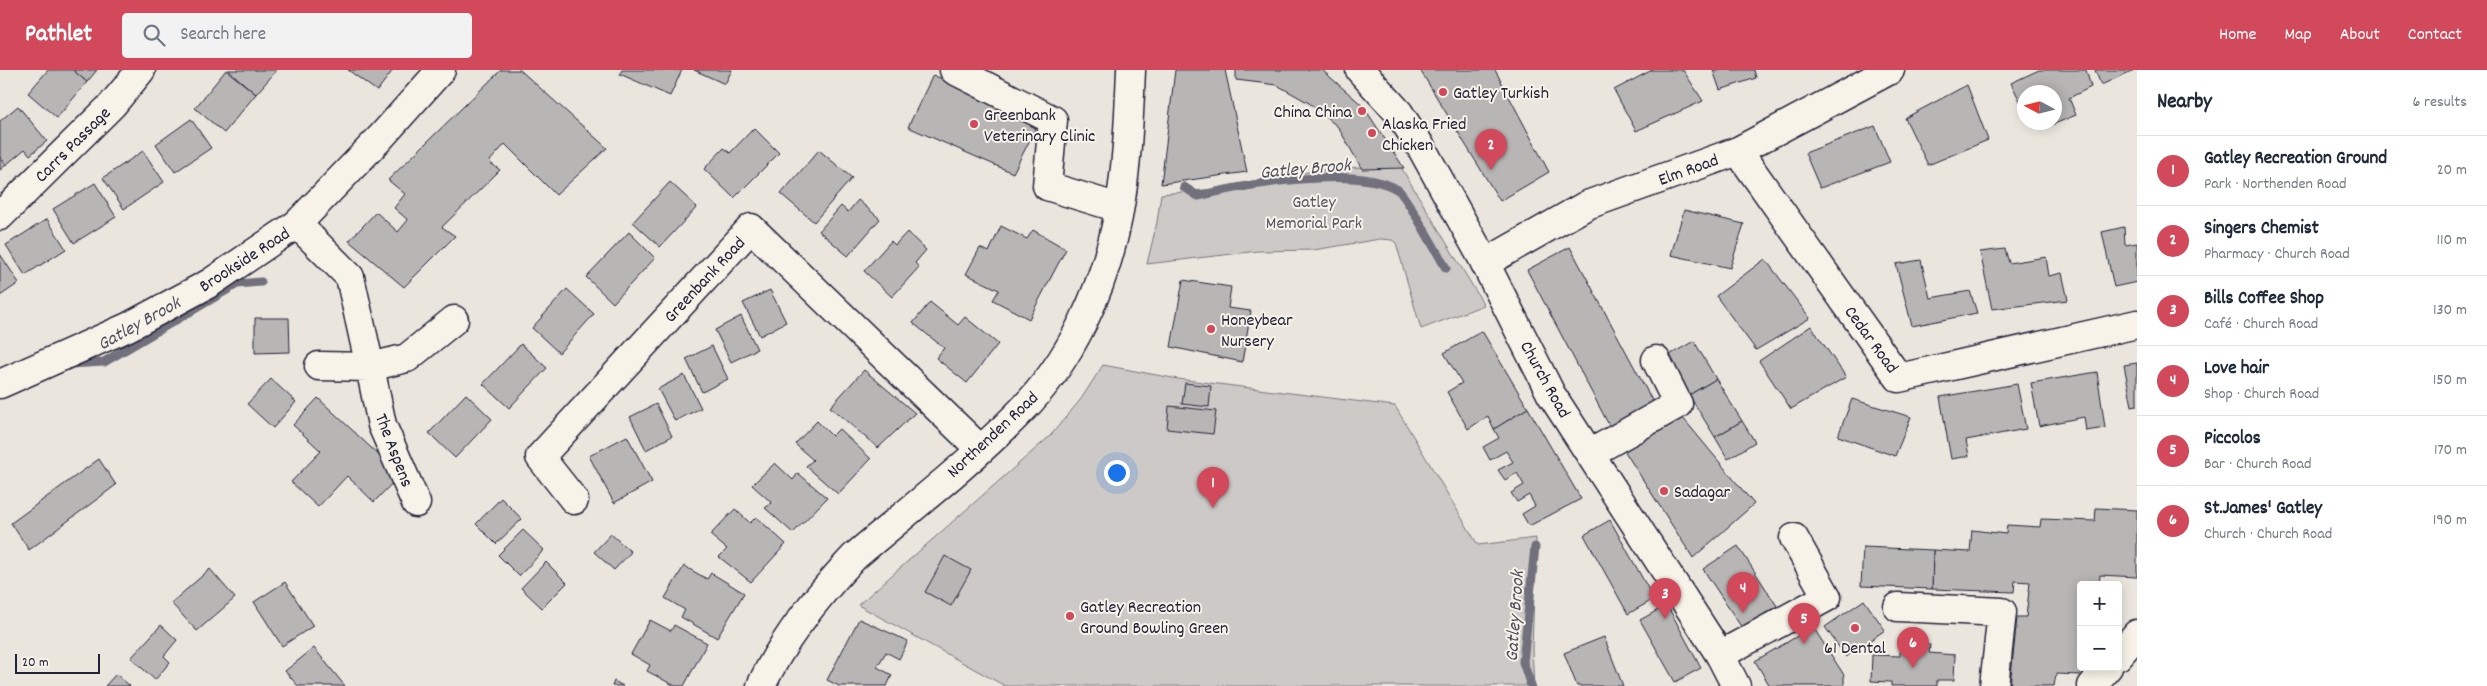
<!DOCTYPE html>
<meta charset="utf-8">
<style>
:root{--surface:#fff;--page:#f2f2f3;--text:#1f2937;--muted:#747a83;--line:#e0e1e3;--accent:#d1495b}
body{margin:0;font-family:Dekko,sans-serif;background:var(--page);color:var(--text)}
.controls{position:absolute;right:15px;bottom:15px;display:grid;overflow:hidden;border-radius:5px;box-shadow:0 2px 12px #0003}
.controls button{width:45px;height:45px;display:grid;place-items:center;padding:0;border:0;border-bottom:1px solid var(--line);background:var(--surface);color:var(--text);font:25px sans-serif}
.compass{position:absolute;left:2017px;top:15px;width:45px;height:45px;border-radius:50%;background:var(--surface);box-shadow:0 2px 12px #0003;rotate:277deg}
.scale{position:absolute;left:15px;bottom:12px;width:85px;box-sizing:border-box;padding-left:5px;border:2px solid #22223b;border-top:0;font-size:14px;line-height:18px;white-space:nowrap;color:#22223b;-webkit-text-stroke:4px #f7f3e8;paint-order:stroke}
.you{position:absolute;left:1116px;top:402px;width:18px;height:18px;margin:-12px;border:4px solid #fff;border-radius:50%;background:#1a73e8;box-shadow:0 0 0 8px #1a73e833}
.badge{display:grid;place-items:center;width:32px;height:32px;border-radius:50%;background:var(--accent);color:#fff;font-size:16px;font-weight:700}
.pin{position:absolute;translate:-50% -41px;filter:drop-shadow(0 1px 2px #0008)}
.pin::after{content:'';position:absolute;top:26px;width:18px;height:15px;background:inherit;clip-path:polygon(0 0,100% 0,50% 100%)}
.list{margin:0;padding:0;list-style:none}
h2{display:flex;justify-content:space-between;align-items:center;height:65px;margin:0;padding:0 20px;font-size:21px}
h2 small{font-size:16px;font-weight:400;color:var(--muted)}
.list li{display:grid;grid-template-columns:32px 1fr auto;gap:15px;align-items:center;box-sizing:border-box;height:70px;padding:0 20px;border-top:1px solid var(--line)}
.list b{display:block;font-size:19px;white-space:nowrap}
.list p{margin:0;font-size:16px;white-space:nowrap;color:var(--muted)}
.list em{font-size:16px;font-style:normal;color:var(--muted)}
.icon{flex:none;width:28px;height:28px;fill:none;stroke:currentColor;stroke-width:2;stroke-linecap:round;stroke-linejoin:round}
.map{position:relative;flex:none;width:2137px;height:616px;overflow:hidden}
header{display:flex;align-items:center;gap:30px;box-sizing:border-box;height:70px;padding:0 25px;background:var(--accent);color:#fff}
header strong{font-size:24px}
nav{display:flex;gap:28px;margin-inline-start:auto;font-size:18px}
.search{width:350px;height:45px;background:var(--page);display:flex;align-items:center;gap:12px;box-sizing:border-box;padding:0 18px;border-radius:5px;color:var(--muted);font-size:19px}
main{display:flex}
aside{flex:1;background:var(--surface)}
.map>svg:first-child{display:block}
.green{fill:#cdc9c6;stroke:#787680}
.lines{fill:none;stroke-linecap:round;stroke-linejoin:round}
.stream{stroke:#716f7b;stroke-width:9}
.building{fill:#b8b6b5;stroke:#22223b}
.minor-casing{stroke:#22223b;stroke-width:31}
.major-casing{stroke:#22223b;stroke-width:31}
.minor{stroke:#f7f3e8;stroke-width:28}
.major{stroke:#f7f3e8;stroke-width:28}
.poi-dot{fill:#d1495b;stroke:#f7f3e8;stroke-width:2}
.labels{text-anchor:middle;stroke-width:4;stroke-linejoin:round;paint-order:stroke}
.poi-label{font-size:18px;fill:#22223b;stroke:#f7f3e8;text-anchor:start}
.street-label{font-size:18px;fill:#22223b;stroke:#f7f3e8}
.park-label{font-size:18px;fill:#555465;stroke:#f7f3e8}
.water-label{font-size:19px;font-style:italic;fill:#504f60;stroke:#f7f3e8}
</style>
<header>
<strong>Pathlet</strong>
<div class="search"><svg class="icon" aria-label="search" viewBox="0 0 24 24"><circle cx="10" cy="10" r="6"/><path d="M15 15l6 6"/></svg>Search here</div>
<nav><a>Home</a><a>Map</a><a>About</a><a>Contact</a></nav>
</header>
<main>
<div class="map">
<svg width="2137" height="616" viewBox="0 0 2137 616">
<rect width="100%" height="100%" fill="#eae6de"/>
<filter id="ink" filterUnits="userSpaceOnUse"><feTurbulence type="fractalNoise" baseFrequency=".02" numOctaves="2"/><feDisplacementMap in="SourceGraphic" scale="10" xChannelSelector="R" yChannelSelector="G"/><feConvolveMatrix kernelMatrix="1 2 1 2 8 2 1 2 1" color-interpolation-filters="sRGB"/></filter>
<g filter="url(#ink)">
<g class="green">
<polygon points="1399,94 1484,235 1421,259 1396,173 1392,170 1380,169 1314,180 1258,181 1147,194 1157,152 1161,124 1246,116 1246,112 1347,96 1348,98"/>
<polygon points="1103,295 1178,309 1395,336 1478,475 1536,468 1532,579 1534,616 1005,616 858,535 1050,366 1081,329"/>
</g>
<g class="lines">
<g class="stream">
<path d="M1184,117l14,9c46,-11 160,-32 200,-6 7,4 41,66 48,78"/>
<polyline points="70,294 104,292 237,214 261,212"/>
<polyline points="1531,616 1523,592 1535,477"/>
</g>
</g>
<g class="building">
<polygon points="48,0 73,0 87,12 57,48 28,23"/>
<polygon points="73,0 97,0 87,12"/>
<polygon points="226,0 256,24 224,63 195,38"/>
<polygon points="228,0 277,0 256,24"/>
<polygon points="348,0 393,0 377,21"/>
<polygon points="501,0 520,0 607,78 556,125 505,74 489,92 500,100 442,157 455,166 404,217 349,171 376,142 398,162 408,150 394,138 405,124 388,110"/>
<polygon points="622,0 682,0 670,26 620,4"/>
<polygon points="694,0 732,0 725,14"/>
<polygon points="1175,0 1225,0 1247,102 1161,114"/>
<polygon points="1236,0 1322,0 1363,36 1404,98 1362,99 1338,57 1309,33 1277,15 1236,10"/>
<polygon points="1420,0 1495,0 1549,102 1500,131"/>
<polygon points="1652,0 1683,0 1703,31 1636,61 1614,20"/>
<polygon points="1713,0 1754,0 1756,8 1720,20"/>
<polygon points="2039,0 2086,0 2091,17 2069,28 2076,45 2052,55 2051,52 2054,52 2054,22 2024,22 2024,39 2011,13"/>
<polygon points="2095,0 2134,0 2101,15"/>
<polygon points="933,5 1039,52 1013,103 908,57"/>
<polygon points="1967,15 1988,70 1928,95 1905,48"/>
<polygon points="18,36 47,71 30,85 25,79 6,95 0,87 0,51"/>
<polygon points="191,49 211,78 175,102 156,74"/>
<polygon points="1875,56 1890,92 1820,118 1805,83"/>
<polygon points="754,58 779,83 734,128 704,99 724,78 730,83"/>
<polygon points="819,80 852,108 814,152 781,124"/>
<polygon points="143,81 164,112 124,139 103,108"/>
<polygon points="0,87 6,95 0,100"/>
<polygon points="670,112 697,137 660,177 633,152"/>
<polygon points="95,113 116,147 74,173 53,139"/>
<polygon points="858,130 880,149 848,186 819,161 841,136 848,142"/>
<polygon points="1684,140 1744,154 1730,198 1671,185"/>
<polygon points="47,149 66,179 25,205 6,175"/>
<polygon points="1001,156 1027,169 1033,160 1066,179 1029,249 993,230 999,220 966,204 980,178 989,182"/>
<polygon points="2124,157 2125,175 2137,173 2137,212 2114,217 2102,162"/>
<polygon points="629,162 655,188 613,233 586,207"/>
<polygon points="907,162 926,180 915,193 919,197 892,227 864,201 891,171 895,175"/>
<polygon points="1570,177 1654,334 1610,357 1527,200"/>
<polygon points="2005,179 2009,193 2046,187 2049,206 2062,203 2068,230 1992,239 1980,182"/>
<polygon points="0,184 19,213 0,226"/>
<polygon points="1765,189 1810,248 1756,280 1716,226"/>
<polygon points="1921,190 1930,228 1970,221 1977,243 1912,256 1896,194"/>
<polygon points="1183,210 1231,217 1228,238 1251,241 1242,292 1171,277"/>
<polygon points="567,219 594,244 559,283 532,258"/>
<polygon points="770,220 786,252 760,266 743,233"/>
<polygon points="930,232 958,255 965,247 998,274 967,313 936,288 944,278 913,253"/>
<polygon points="741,246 757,279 731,292 715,260"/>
<polygon points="255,248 289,248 290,282 255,283"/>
<polygon points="1811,256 1846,307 1791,339 1759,291"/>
<polygon points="1482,261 1528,338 1494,359 1488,346 1468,359 1447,322 1462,313 1444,283"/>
<polygon points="1694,271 1716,309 1689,325 1666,287"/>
<polygon points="521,274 547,298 509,338 483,314"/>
<polygon points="712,276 728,309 702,322 686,289"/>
<polygon points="2137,293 2137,335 2132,336 2124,295"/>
<polygon points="864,300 915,343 878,378 830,337"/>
<polygon points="2097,302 2105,358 2086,361 2084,347 2039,356 2031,313"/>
<polygon points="684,305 701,338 675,351 658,319"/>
<polygon points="271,309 296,332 273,358 247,334"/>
<polygon points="1716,309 1742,351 1715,367 1689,325"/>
<polygon points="1185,313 1211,316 1209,337 1182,334"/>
<polygon points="2017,314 2026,359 1966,370 1969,386 1951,389 1940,327"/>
<polygon points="466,324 492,349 455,388 429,363"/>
<polygon points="318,328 400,405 374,432 347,406 318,437 291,412 321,381 293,355"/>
<polygon points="1852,329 1911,347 1895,386 1838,366"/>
<polygon points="656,334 672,366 646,380 630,347"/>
<polygon points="1169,336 1216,341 1213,364 1167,359"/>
<polygon points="1528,338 1581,429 1529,456 1522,444 1535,436 1529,425 1517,432 1511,423 1524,415 1517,403 1505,410 1498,400 1513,392 1506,381 1490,390 1483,377 1499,368 1494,359"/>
<polygon points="1683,348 1754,434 1693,488 1622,377"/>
<polygon points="817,351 832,366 839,359 871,389 838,424 806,396 813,390 795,374"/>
<polygon points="1742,351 1755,372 1728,389 1715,367"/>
<polygon points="627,366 652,412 614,433 589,386"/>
<polygon points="99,389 116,415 29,480 11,453"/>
<polygon points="775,393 793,410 798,403 827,428 793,463 765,438 772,433 752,415"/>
<polygon points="501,428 522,449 496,474 476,454"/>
<polygon points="2096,438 2137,440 2137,507 2100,505 2099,515 2081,515 2080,605 2056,604 2054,616 2010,616 2017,547 2026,547 2030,512 2015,511 2014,522 1932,519 1933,480 1970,482 1972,460 2006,464 2007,455 2040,457 2041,449 2095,451"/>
<polygon points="735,439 750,453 756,447 786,474 751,512 719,487 727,479 710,465"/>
<polygon points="1610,450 1654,529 1628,544 1584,465"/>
<polygon points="523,460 544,480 519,506 498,485"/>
<polygon points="611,464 631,482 614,500 594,482"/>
<polygon points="1738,476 1777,536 1742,558 1703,499"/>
<polygon points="1863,477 1933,480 1932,519 1861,516"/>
<polygon points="945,486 971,500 951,536 925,522"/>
<polygon points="546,492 567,513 542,538 521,518"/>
<polygon points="684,496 707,509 711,503 744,523 717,568 681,547 685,540 665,528"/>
<polygon points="210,499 235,528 197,561 171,533"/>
<polygon points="285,512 313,556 282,576 254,532"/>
<polygon points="1864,530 1885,560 1846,587 1825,557"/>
<polygon points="1667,535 1701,598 1675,612 1640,550"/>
<polygon points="859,549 908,571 899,589 886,582 877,597 892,605 887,616 839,616 827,610"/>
<polygon points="650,550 671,561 674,555 707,573 684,616 675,616 647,601 650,595 631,584"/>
<polygon points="161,555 177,570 164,586 170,592 155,610 131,588"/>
<polygon points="1813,557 1844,605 1844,616 1770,616 1755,591"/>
<polygon points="1604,567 1623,616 1577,616 1564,583"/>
<polygon points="1900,574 1930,575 1929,583 1955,585 1954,610 1937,610 1937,616 1891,616 1891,612 1871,611 1872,585 1900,586"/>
<polygon points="314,578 345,616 298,616 285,601"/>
<polygon points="116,604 130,616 105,616"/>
<polygon points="614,611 623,616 612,616"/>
</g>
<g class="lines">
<defs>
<g id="minor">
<polyline points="954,0 1053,50 1047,116 1119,138"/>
<polyline points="1360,0 1399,43 1421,77 1483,189 1551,324 1720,585 1736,616"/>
<polyline points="1738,81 1899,308 2137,254"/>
<polyline points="0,146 112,35 141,0"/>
<polyline points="297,154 350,207 370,297 407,288 454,250"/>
<polyline points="1485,193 1587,135 1738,81 1890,0"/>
<polyline points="319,296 370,297 382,355 416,433"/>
<polyline points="0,314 128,257 210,213 297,154 381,67 441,0"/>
<polyline points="1591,383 1678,334 1656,290"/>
<polyline points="574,430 540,387 751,158 980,379"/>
<polyline points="1898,537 2002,542 1994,616"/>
<polyline points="1720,585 1827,527 1794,468"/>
<polyline points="2118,586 2137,564"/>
<polyline points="2092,616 2108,597"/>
</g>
<path id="major" d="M761,616c22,-47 57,-91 93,-129 55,-47 114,-92 165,-144 52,-51 85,-125 99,-196 9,-48 11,-98 13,-147"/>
</defs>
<use href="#minor" class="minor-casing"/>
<use href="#major" class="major-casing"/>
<use href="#minor" class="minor"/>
<use href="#major" class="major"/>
</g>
</g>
<g class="poi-dot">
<circle cx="1443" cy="22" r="5"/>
<circle cx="1362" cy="41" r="5"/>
<circle cx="974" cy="54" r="5"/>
<circle cx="1372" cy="63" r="5"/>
<circle cx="1211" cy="259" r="5"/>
<circle cx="1664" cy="421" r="5"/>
<circle cx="1070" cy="546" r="5"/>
<circle cx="1855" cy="558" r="5"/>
</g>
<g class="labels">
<g class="poi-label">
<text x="1453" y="28">Gatley Turkish</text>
<text x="1352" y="47" text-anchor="end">China China</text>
<text x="984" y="50">Greenbank<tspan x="984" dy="21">Veterinary Clinic</tspan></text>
<text x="1382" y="59">Alaska Fried<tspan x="1382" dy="21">Chicken</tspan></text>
<text x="1221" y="255">Honeybear<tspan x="1221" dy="21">Nursery</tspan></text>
<text x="1674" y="427">Sadagar</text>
<text x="1080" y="542">Gatley Recreation<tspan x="1080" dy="21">Ground Bowling Green</tspan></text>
<text x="1855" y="583" text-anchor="middle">61 Dental</text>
</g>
<g class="street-label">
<text transform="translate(72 74) rotate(-45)" y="6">Carrs Passage</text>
<text transform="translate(1688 99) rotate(-20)" y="6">Elm Road</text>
<text transform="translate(244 189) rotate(-33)" y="6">Brookside Road</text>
<text transform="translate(704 209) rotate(-47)" y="6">Greenbank Road</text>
<text transform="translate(1872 269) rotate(54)" y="6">Cedar Road</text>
<text transform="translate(1546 309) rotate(61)" y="6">Church Road</text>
<text transform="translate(992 364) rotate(-43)" y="6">Northenden Road</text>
<text transform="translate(395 380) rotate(69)" y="6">The Aspens</text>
</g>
<g class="park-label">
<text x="1314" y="137">Gatley<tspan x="1314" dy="21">Memorial Park</tspan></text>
</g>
<g class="water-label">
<text transform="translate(1305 97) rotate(-5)" y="7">Gatley Brook</text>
<text transform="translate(138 252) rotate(-29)" y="7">Gatley Brook</text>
<text transform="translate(1513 546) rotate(-86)" y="7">Gatley Brook</text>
</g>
</g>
</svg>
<div class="controls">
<button>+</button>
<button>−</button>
</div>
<svg class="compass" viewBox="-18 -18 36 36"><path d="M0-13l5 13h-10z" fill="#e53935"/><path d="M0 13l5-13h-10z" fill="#747a83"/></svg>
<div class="scale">20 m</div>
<div class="you"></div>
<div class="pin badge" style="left:1213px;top:438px">1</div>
<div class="pin badge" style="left:1491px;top:100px">2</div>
<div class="pin badge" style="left:1665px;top:549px">3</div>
<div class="pin badge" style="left:1743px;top:543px">4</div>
<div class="pin badge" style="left:1804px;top:574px">5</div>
<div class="pin badge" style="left:1913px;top:598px">6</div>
</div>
<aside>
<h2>Nearby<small>6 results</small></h2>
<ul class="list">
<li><span class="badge">1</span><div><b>Gatley Recreation Ground</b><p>Park · Northenden Road</p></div><em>20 m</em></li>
<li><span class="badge">2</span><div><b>Singers Chemist</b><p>Pharmacy · Church Road</p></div><em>110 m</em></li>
<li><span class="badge">3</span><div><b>Bills Coffee Shop</b><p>Café · Church Road</p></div><em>130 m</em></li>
<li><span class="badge">4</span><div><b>Love hair</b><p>Shop · Church Road</p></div><em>150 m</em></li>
<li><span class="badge">5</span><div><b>Piccolos</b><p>Bar · Church Road</p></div><em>170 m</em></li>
<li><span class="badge">6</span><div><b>St.James' Gatley</b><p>Church · Church Road</p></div><em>190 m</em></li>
</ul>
</aside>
</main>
